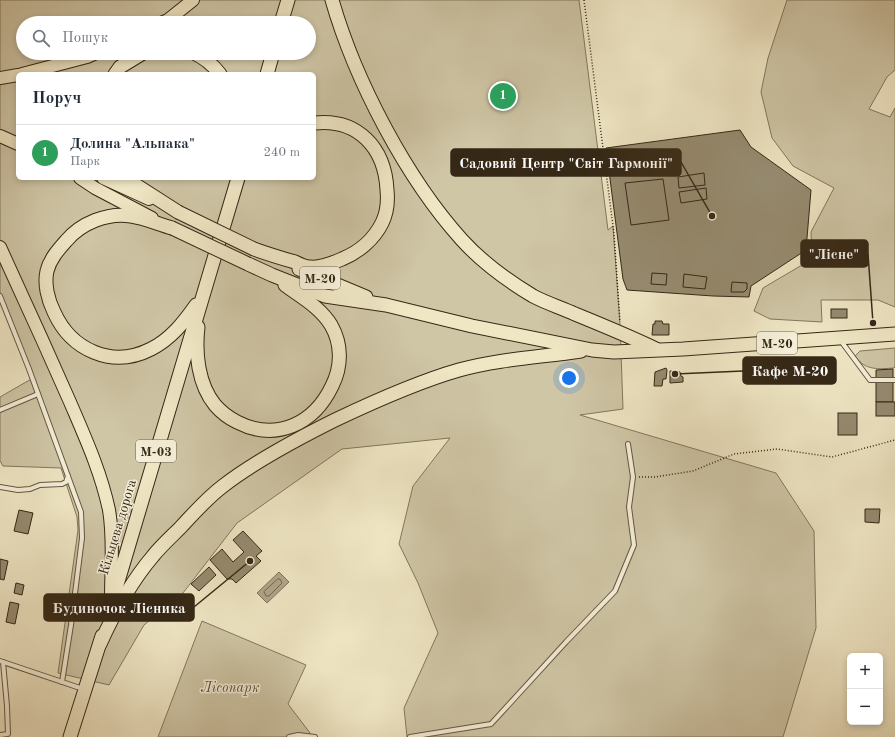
<!DOCTYPE html>
<html lang="uk">
<meta charset="utf-8">
<style>
:root{--surface:#fff;--page:#f6f6f7;--text:#1f2937;--muted:#747a83;--line:#e0e1e3;--accent:#8f2418}
body{margin:0;font-family:"Old Standard TT",serif;background:var(--page);color:var(--text)}
.controls{position:absolute;right:12px;bottom:12px;display:grid;overflow:hidden;border-radius:6px;box-shadow:0 2px 6px #0003}
.controls button{width:36px;height:36px;display:grid;place-items:center;padding:0;border:0;border-bottom:1px solid var(--line);background:var(--surface);color:var(--text);font:20px sans-serif}
.you{position:absolute;left:569px;top:378px;width:14px;height:14px;margin:-10px;border:3px solid #fff;border-radius:50%;background:#1a73e8;box-shadow:0 0 0 6px #1a73e833}
.badge{display:grid;place-items:center;width:26px;height:26px;border-radius:50%;background:var(--accent);color:#fff;font-size:13px;font-weight:700}
.pin{position:absolute;translate:-50% -50%;border:2px solid #fff;box-shadow:0 1px 4px #0006}
.list{margin:0;padding:0;list-style:none}
h2{display:flex;justify-content:space-between;align-items:center;height:52px;margin:0;padding:0 16px;font-size:17px}
h2 small{font-size:13px;font-weight:400;color:var(--muted)}
.list li{display:grid;grid-template-columns:26px 1fr auto;gap:12px;align-items:center;box-sizing:border-box;height:56px;padding:0 16px;border-top:1px solid var(--line)}
.list b{display:block;font-size:15px;white-space:nowrap}
.list p{margin:0;font-size:13px;white-space:nowrap;color:var(--muted)}
.list em{font-size:13px;font-style:normal;color:var(--muted)}
.icon{flex:none;width:22px;height:22px;fill:none;stroke:currentColor;stroke-width:2;stroke-linecap:round;stroke-linejoin:round}
.map{position:relative;flex:none;width:895px;height:737px;overflow:hidden}
.search{position:absolute;background:var(--surface);box-shadow:0 2px 6px #0003;left:16px;top:16px;width:300px;height:44px;display:flex;align-items:center;gap:10px;box-sizing:border-box;padding:0 14px;border-radius:22px;color:var(--muted);font-size:15px}
.panel{position:absolute;background:var(--surface);box-shadow:0 2px 6px #0003;left:16px;top:72px;width:300px;height:108px;border-radius:6px}
.map>svg:first-child{display:block}
.green{fill:#cfc6a6;stroke:#82775e;fill-rule:evenodd}
.water{fill:#b0a589;stroke:#7f735b}
.lines{fill:none;stroke-linecap:round;stroke-linejoin:round}
.shore{stroke:#726650;stroke-width:1}
.building{fill:#968b70;stroke:#352816}
.service-casing{stroke:#645842;stroke-width:6}
.primary-casing{stroke:#352816;stroke-width:14}
.trunk-casing{stroke:#352816;stroke-width:15}
.path{stroke:#352816;stroke-width:1.5;stroke-dasharray:1 2;stroke-linecap:butt}
.service{stroke:#f5efd9;stroke-width:4}
.primary{stroke:#efe6c4;stroke-width:12}
.trunk{stroke:#efe6c4;stroke-width:13}
.trunk-bridge-casing{stroke:#352816;stroke-width:15;stroke-linecap:butt}
.trunk-bridge{stroke:#efe6c4;stroke-width:13}
.labels{text-anchor:middle;stroke-width:3;stroke-linejoin:round;paint-order:stroke}
.shield{fill:#f5efd9;stroke:#6f6450;stroke-width:1}
.shield-label{font-size:13px;font-weight:bold;fill:#352816}
.street-label{font-size:14px;fill:#352816;stroke:#f5efd9}
.park-label{font-size:14px;font-style:italic;fill:#5c503a;stroke:#f5efd9}
.leader{fill:none;stroke:#352816;stroke-width:1.5}
.callout-dot{fill:#352816;stroke:#f5efd9;stroke-width:1.5}
.callout{fill:#352816;stroke:#352816;stroke-width:1.5}
.callout-label{font-size:15px;text-anchor:middle;font-weight:bold;fill:#fff}
</style>
<div class="map">
<svg width="895" height="737" viewBox="0 0 895 737">
<rect width="100%" height="100%" fill="#efe6c4"/>
<filter id="stains"><feTurbulence type="fractalNoise" baseFrequency=".005" numOctaves="4"/><feColorMatrix values="0 0 0 0 .2 0 0 0 0 .09 0 0 0 0 .02 0 0 0 .5 -.17"/></filter>
<radialGradient id="worn" r=".72"><stop offset=".6" stop-color="#630" stop-opacity="0"/><stop offset="1" stop-color="#630" stop-opacity=".3"/></radialGradient>
<g class="green">
<path d="M0,0h579l29,230 5,-4 7,99 3,84 -43,6 196,58 38,58 2,97 -33,109h-376l-3,-29 34,-75 -20,-50 -19,-39 14,-58 37,-48 -108,11 -105,74 -54,70 -39,32 -35,60 -51,-12 20,-143 -1,-13 -16,-49 -58,-2 -3,-5v-64l33,-19 -33,-82zM23,23h286v30h-286zM18,74h296v104h-296z"/>
<polygon points="787,0 895,0 895,70 887,77 869,109 890,117 895,108 895,307 878,300 821,300 822,322 770,319 754,311 763,288 802,265 812,257 811,232 834,188 793,166 772,138 761,92 768,58"/>
<path d="M895,348v19l-1,1c-15,1 -29,3 -39,-12l5,-5z"/>
<polygon points="202,621 306,665 288,704 313,737 158,737"/>
</g>
<polygon class="water" points="279,572 289,582 267,603 257,593"/>
<g class="lines">
<polygon class="shore" points="278,579 280,579 282,583 269,596 266,596 264,592"/>
</g>
<g class="building">
<polygon points="740,130 751,147 811,190 806,250 751,286 749,297 713,296 627,290 623,279 606,148"/>
<polygon points="704,173 705,185 679,188 678,177"/>
<polygon points="663,179 669,220 631,225 625,183"/>
<polygon points="706,188 707,199 681,203 679,192"/>
<polygon points="652,273 667,274 666,285 651,284"/>
<polygon points="684,274 707,277 705,289 683,287"/>
<polygon points="732,282 747,283 747,289 744,292 731,292"/>
<rect x="831" y="309" width="16" height="9"/>
<polygon points="655,321 662,321 663,324 669,324 669,335 652,335 653,324 655,324"/>
<polygon points="666,368 667,370 666,379 663,379 662,386 654,386 655,372"/>
<polygon points="893,369 893,402 876,402 876,370"/>
<polygon points="670,371 680,372 681,376 683,377 683,382 670,383"/>
<rect x="876" y="402" width="19" height="14"/>
<rect x="838" y="413" width="19" height="22"/>
<polygon points="865,509 880,509 879,523 865,522"/>
<polygon points="19,510 33,513 28,534 14,531"/>
<polygon points="243,531 262,551 256,556 261,561 236,583 232,579 227,579 210,560 222,549 233,562 244,552 233,540"/>
<polygon points="0,559 8,561 4,580 0,579"/>
<polygon points="209,567 216,575 199,591 191,584"/>
<polygon points="16,583 24,585 22,595 14,593"/>
<polygon points="10,602 19,604 15,624 6,622"/>
</g>
<g class="lines">
<defs>
<g id="service">
<polyline points="0,296 29,369 81,512 82,538 71,625 62,682"/>
<polyline points="841,341 870,380 895,380"/>
<polyline points="0,410 38,394"/>
<polyline points="0,487 18,490 30,489 40,485 62,484 66,482 68,476"/>
<polyline points="0,661 83,689"/>
<polyline points="0,735 8,734 7,706 3,662"/>
<polyline points="289,737 298,735 315,737"/>
<polyline points="410,737 491,724 566,642 615,591 634,545 629,507 633,477 628,444"/>
</g>
<g id="primary">
<polyline points="161,23 168,20 193,0"/>
<polyline points="22,74 87,57 96,53"/>
<polyline points="0,78 18,75"/>
<polyline points="0,136 18,144"/>
<polyline points="80,178 95,188 152,218"/>
<polyline points="103,178 149,199"/>
<path d="M0,247c24,52 47,103 70,155 15,35 31,70 39,108 5,29 2,59 2,88"/>
</g>
<g id="trunk">
<path d="M332,0c23,80 74,178 130,240 20,22 46,41 71,56 13,7 29,12 42,18 27,11 54,22 81,35"/>
<polyline points="281,23 288,0"/>
<path d="M194,53c11,5 19,12 26,21"/>
<polyline points="115,74 120,67 143,53"/>
<polyline points="267,74 273,53"/>
<polyline points="125,178 178,212"/>
<path d="M172,228c-14,-4 -27,-10 -41,-12 -23,-4 -50,7 -65,25 -8,9 -16,18 -19,30 -3,13 1,29 7,41 17,38 58,57 97,37 20,-10 33,-27 45,-44"/>
<path d="M254,249c14,5 27,9 41,13 4,2 10,5 15,5 10,1 23,-4 32,-8 17,-7 32,-20 40,-36 5,-10 6,-23 5,-33 -2,-42 -29,-72 -73,-67"/>
<polyline points="248,264 272,275 325,296 386,305 472,326 592,350 614,352 683,349 895,334"/>
<polyline points="299,269 366,297"/>
<path d="M198,327c-3,26 0,57 17,78 6,7 14,13 22,17 39,20 77,2 95,-36 10,-20 10,-42 -1,-61 -11,-18 -30,-28 -46,-40"/>
<polyline points="108,615 238,178"/>
<path d="M100,644c14,-31 30,-61 53,-88 8,-10 18,-19 27,-28 14,-15 27,-30 43,-42 32,-25 76,-48 112,-66 40,-19 82,-38 124,-50 40,-11 82,-13 122,-19"/>
<polyline points="70,737 102,636"/>
</g>
</defs>
<use href="#service" class="service-casing"/>
<use href="#primary" class="primary-casing"/>
<use href="#trunk" class="trunk-casing"/>
<g class="path">
<polyline points="584,0 614,234 620,322"/>
<polyline points="639,477 655,477 693,471 734,454 777,449 832,457 895,440"/>
</g>
<use href="#service" class="service"/>
<use href="#primary" class="primary"/>
<use href="#trunk" class="trunk"/>
<defs>
<g id="trunk-bridge">
<polyline points="178,212 254,249"/>
<polyline points="172,228 248,264"/>
</g>
</defs>
<use href="#trunk-bridge" class="trunk-bridge-casing"/>
<use href="#trunk-bridge" class="trunk-bridge"/>
</g>
<g class="labels">
<g class="shield">
<rect x="300" y="267" width="40" height="22" rx="3"/>
<rect x="757" y="332" width="40" height="22" rx="3"/>
<rect x="136" y="440" width="40" height="22" rx="3"/>
</g>
<g class="shield-label">
<text x="320" y="283">М-20</text>
<text x="777" y="348">М-20</text>
<text x="156" y="456">М-03</text>
</g>
<g class="street-label">
<text transform="translate(117 527) rotate(-73)" y="5">Кільцева дорога</text>
</g>
<g class="park-label">
<text x="230" y="692">Лісопарк</text>
</g>
</g>
<path class="leader" d="M712 216L681 162M873 323L868 254M675 374L743 371M250 561L194 607"/>
<g class="callout-dot">
<circle cx="712" cy="216" r="4"/>
<circle cx="873" cy="323" r="4"/>
<circle cx="675" cy="374" r="4"/>
<circle cx="250" cy="561" r="4"/>
</g>
<g class="callout">
<rect x="451" y="149" width="230" height="27" rx="4"/>
<rect x="801" y="240" width="67" height="27" rx="4"/>
<rect x="743" y="357" width="93" height="27" rx="4"/>
<rect x="44" y="594" width="150" height="27" rx="4"/>
</g>
<g class="callout-label">
<text x="566" y="168">Садовий Центр "Світ Гармонії"</text>
<text x="834" y="259">"Лісне"</text>
<text x="790" y="376">Кафе М-20</text>
<text x="119" y="613">Будиночок Лісника</text>
</g>
<rect width="100%" height="100%" filter="url(#stains)"/>
<rect width="100%" height="100%" fill="url(#worn)"/>
</svg>
<div class="controls">
<button>+</button>
<button>−</button>
</div>
<div class="you"></div>
<div class="pin badge" style="left:503px;top:96px;background:#2e9e5b">1</div>
<div class="search"><svg class="icon" aria-label="search" viewBox="0 0 24 24"><circle cx="10" cy="10" r="6"/><path d="M15 15l6 6"/></svg>Пошук</div>
<section class="panel">
<h2>Поруч<small></small></h2>
<ul class="list">
<li><span class="badge" style="background:#2e9e5b">1</span><div><b>Долина &quot;Альпака&quot;</b><p>Парк</p></div><em>240 m</em></li>
</ul>
</section>
</div>
